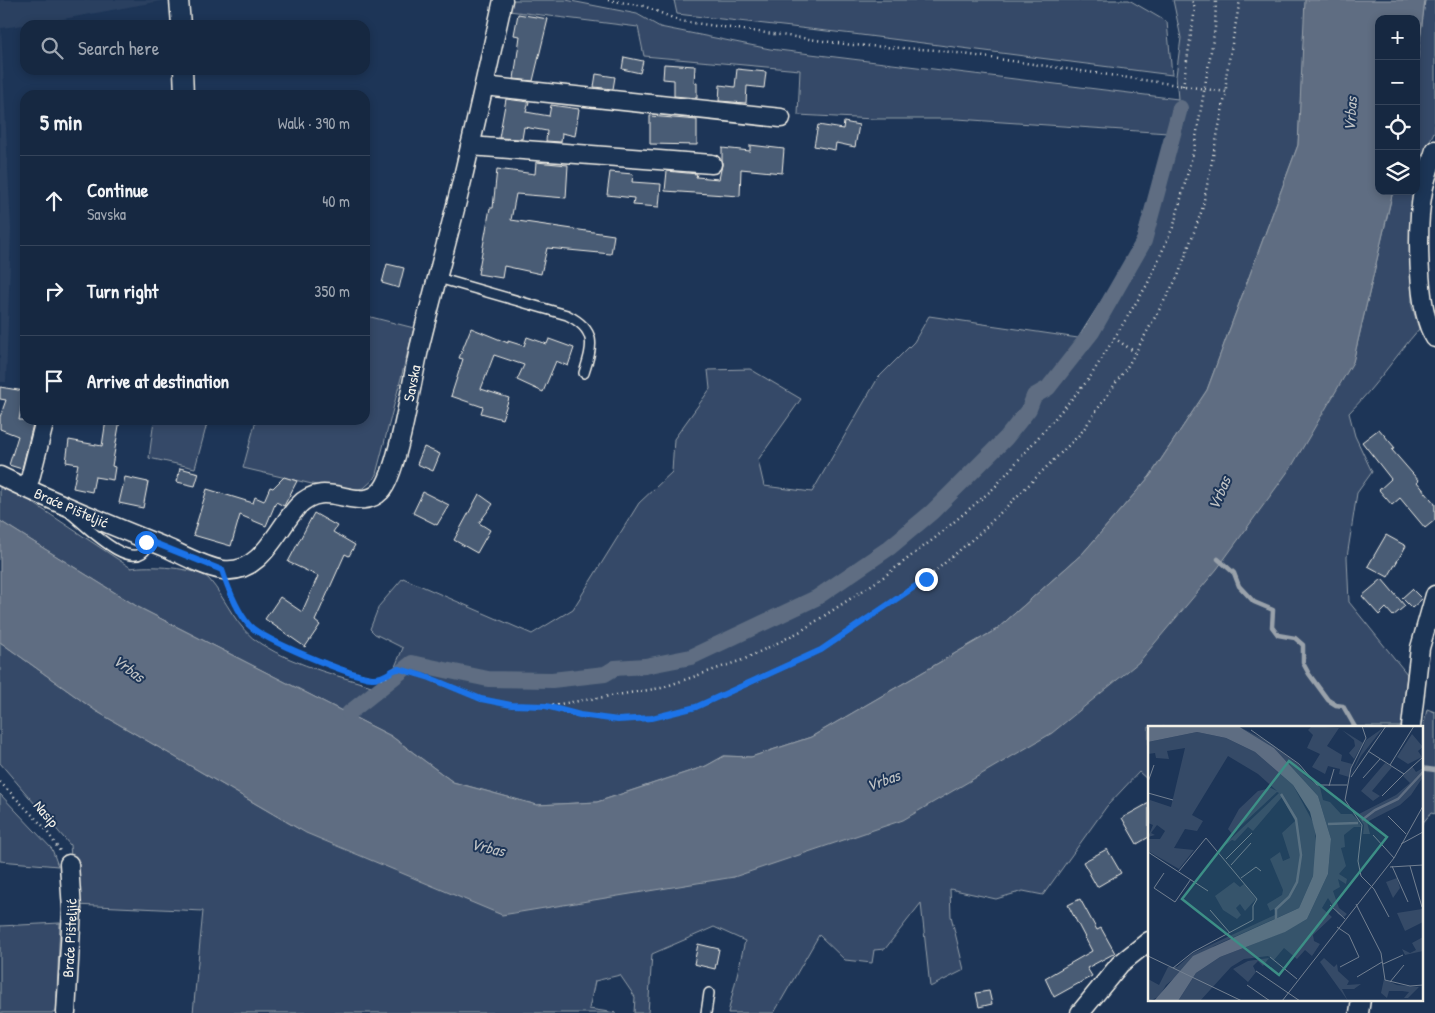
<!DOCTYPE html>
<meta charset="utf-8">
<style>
:root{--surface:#162841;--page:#1f3048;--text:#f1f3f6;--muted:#9ea6b1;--line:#35445a}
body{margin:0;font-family:"Patrick Hand",sans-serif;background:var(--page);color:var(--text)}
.controls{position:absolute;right:15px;top:15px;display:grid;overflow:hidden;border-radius:10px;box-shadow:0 2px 8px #0003}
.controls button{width:45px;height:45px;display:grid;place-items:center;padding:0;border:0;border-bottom:1px solid var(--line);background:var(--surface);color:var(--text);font:25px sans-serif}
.stop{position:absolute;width:15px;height:15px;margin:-11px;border:4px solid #1a73e8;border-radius:50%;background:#fff}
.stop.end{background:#1a73e8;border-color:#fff;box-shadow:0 1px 5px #0008}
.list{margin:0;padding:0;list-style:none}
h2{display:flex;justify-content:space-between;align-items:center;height:65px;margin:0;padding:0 20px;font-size:21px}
h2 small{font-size:16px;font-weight:400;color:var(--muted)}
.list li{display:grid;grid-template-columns:32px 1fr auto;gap:15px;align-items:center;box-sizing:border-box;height:90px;padding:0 20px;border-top:1px solid var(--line)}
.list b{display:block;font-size:19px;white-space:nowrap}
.list p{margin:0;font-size:16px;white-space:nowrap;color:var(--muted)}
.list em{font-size:16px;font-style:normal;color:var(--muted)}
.icon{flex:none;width:28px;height:28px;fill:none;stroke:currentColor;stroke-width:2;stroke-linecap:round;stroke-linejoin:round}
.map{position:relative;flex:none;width:1435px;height:1013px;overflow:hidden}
.search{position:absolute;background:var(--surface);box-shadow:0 2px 8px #0003;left:20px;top:20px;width:350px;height:55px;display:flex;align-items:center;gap:12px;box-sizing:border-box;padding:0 18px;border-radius:15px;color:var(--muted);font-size:19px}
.panel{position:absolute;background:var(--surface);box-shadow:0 2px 8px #0003;left:20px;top:90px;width:350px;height:335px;border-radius:15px}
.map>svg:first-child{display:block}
.built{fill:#2a4060}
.green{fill:#354a67;stroke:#949ea8}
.water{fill:#5e6d82;stroke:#9aa2ab}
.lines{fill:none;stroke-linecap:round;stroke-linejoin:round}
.stream{stroke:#9aa2ab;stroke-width:4.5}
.canal{stroke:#5e6d82;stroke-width:16}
.building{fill:#485b74;stroke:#f4f1e8}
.lane-casing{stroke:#f4f1e8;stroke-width:12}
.street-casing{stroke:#f4f1e8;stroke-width:21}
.path{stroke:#f4f1e8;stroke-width:2.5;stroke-dasharray:1 4;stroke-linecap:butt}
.lane{stroke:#1d3557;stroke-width:9}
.street{stroke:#1d3557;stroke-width:18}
.route{stroke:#1a73e8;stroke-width:6}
.labels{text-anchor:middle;stroke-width:4;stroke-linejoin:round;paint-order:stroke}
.street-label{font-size:15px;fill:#f4f1e8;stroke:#1d3557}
.water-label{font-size:16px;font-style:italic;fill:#c0c3c4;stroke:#1d3557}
.inset-river{fill:none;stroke:#5e6d82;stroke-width:2.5}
.inset-road{fill:none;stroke:#738091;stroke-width:1}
.view{fill:#3d8f86;fill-opacity:0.15;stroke:#3d8f86;stroke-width:2.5}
.inset-edge{fill:none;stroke:#f4f1e8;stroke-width:2.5}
</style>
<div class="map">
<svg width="1435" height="1013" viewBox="0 0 1435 1013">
<rect width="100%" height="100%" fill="#1d3557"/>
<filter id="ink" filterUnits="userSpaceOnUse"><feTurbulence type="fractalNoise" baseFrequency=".02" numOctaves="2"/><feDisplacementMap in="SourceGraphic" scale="10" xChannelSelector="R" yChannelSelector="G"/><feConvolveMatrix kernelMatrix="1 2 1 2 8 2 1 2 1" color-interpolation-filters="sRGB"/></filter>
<g filter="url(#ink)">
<polygon class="built" points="0,0 166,0 47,22 1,28 11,229 6,382 0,382"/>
<g class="green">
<path d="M513,0h53l71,14 23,13 110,22 408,50 -2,-23 5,-38 -8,-38h133l-8,145 -91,245 -57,86 -67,77 -86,76 -186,108 -60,20 -27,-1 -18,10 -109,36 -60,3 -84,-23 -62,-46 -253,-129 -138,-86v-40l131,87c16,-3 66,-1 78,11 18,21 27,50 52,65 37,23 82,33 124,46l18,-42 -28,-14 -5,-5 9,-23 24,-28 129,56 41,-25 66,-106 33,-31 2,-33 36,-50 -2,-19 42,-1 51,30 -43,61 6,26 48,6 66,-114 36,-36 15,-26 149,22 56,-89 34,-116 -211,-14h-83l-76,-4 2,-45 -156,-14 -6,-29 -129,-16z"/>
<polygon points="674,0 1129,0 1167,22 1172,75 853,34 677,14"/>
<path d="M1425,0h10v130l-16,33 -7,83v60l7,23c-24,28 -44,58 -70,84l6,23 17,36 -15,21 -10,64 2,45 58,72 -5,53h-253v54l-10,-9 -32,34 -64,89 -20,-4 -27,8 -46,-10 1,27 13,54 -34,17 -9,-84 -36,46 -11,1 -2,13 -27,-3 -26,-25 -45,78h-46l17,-72 -31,-14 -62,27 -4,59h-14l1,-16 -15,-22 -25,6 -6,28 27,4h-423l10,-102 -128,-6 -5,-60 -70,-82v-121l96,69 203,118 435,48 619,-515 40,-171h23v-119z"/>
<polygon points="365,296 367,316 414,328 375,478 364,488 342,491 243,468 256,420 365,420"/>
<polygon points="154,420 208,420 195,468 149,458"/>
<polygon points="1427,709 1435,712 1435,814 1431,813 1421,825 1421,739"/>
<polygon points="0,794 52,849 58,866 0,861"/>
<polygon points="60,923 56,1013 0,1013 0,926"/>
</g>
<polygon class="water" points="1305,0 1425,0 1416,72 1416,19 1379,19 1379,191 1393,191 1353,362 1292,466 1217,569 1139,662 1052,733 903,820 734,877 502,915 306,833 96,711 0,642 0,521 138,607 391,736 453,782 537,805 597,802 706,766 724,756 751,757 811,737 997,629 1083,553 1150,476 1207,390 1298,145"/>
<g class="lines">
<g class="stream">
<polyline points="1218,559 1234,573 1239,586 1254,602 1273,610 1272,627 1278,635 1295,638 1303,645 1303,663 1309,674 1328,700 1336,705 1343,706 1355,727"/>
<polyline points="1421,768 1435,770"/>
</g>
<polyline class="canal" points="349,713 412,663 488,679 552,680 605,674 615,668 645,666 691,657 816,598 889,548 932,512 1006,438 1029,409 1034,396 1048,388 1092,332 1144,241 1180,108"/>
</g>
<g class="building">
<polygon points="518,14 548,19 533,81 514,79 520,36 514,35"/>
<polygon points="624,57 643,61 640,73 622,69"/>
<polygon points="664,64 695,66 694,83 697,83 697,98 674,96 674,80 663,79"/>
<polygon points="737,69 766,72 764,88 747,86 746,103 719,101 720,85 735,87"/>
<polygon points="596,74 615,77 613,89 594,87"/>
<polygon points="506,99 529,102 526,112 549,116 551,105 579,109 575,136 562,133 561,142 546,141 547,131 524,127 522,139 499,138"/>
<polygon points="650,116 697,120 697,145 650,144"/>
<polygon points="844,122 859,125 855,147 836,143 835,150 814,146 818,125 843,129"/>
<polygon points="750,145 784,149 782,173 741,169 740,196 665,191 667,171 697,174 696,177 719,179 722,165 722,148 750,151"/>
<polygon points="536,162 568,165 566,198 516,194 511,220 614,235 611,254 547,248 541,274 504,266 502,278 478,274 490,208 493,208 497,169 535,174"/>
<polygon points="610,172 633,174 632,182 661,184 659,207 633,205 634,198 607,195"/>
<polygon points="387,264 404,268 399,288 382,283"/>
<polygon points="471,328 508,343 508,341 524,346 527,337 547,344 549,339 574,348 568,366 556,361 543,392 517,380 524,365 494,355 481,389 509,398 502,419 481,413 483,407 451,396 463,359 459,358"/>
<polygon points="0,387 24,391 19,420 34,420 22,469 9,465 18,436 0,429 0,417 6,400 0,399"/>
<polygon points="106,420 120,420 112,466 115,467 113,480 95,477 92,492 73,488 78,464 66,462 69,440 102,446"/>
<polygon points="1379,429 1395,448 1392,450 1419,481 1417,482 1435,504 1435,520 1425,528 1400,498 1392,505 1379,490 1391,479 1362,442"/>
<polygon points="424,447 440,454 433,471 417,464"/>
<polygon points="180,468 199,473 195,486 177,482"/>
<polygon points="125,477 148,482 143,508 119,503"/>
<polygon points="284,477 297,481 284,506 276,502 266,526 240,515 231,546 193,535 207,489 253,503 255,497 264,501 270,487 273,488"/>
<polygon points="423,492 449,505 437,525 413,513"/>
<polygon points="479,494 493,504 479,523 490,530 477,553 454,540"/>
<polygon points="314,513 337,526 333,532 355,545 349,556 345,554 315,621 320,625 305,647 265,619 280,597 302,612 318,576 288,562"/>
<polygon points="1386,535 1406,546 1388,577 1368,566"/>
<polygon points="1382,579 1405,606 1393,616 1386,608 1379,615 1362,596"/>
<polygon points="1412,589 1422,599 1412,608 1402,598"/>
<polygon points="1149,803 1149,837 1137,844 1122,818"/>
<polygon points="1107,849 1121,873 1097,887 1083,862"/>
<polygon points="1080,899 1097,930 1101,928 1115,953 1087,968 1092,976 1054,997 1045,978 1092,951 1068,905"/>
<polygon points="698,944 719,949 715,969 694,964"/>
<polygon points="989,991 992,1004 979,1007 976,993"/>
</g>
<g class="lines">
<defs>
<g id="lane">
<path d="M438,278l129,37c30,15 26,30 17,58"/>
<path d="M71,514c13,10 62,61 76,33l-4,-8"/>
<polyline points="706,1013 709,993"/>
</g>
<g id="street">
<polyline points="179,0 181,25"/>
<polyline points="183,70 184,95"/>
<polyline points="484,86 781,118"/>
<polyline points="470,146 712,164"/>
<path d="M1435,150c-4,13 -9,27 -12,41 -6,32 -7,120 12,147"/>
<path id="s1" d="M0,476c54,26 110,49 165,71 18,8 39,20 58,23 38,5 54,-41 75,-64 28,-30 60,9 83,-15 17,-17 32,-118 39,-146 13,-53 28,-107 41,-160 15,-62 28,-123 42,-185"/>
<polyline points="25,488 30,479 45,420"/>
<polyline points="1411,727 1420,648 1435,595"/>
<path id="s2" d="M66,1013l6,-103 -3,-46"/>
<polyline points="1080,1013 1120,964 1149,941"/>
<polyline points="1359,1013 1361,999"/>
</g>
</defs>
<use href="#lane" class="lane-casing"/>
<use href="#street" class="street-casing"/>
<g class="path">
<polyline points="608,0 644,6 680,21 852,45 936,50 1226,92 1226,77 1240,0"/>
<polyline points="1183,86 1195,9 1192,0"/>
<polyline points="1114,338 1135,352"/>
<path d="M227,585c6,13 12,30 22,41 14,14 118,57 135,52 4,-2 8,-7 12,-9h4l30,9 51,21 30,6 35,1 34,9 38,5 34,-2 44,-11 125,-57 105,-71 56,-48 99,-98 48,-69 49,-88 24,-66 24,-118"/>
<polyline points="547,706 661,688 745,659 801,631 882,578 935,538 994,488 1089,379 1147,285 1174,225 1194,149 1215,28 1216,0"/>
<polyline points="0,782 44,827 60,851"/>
</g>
<use href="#lane" class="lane"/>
<use href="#street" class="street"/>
</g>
</g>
<g class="lines" filter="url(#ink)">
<path class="route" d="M146,542l-4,-4 80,32c6,18 14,40 27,55 14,15 102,51 123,53 15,1 19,-10 28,-9l30,9 51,21 30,6 35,1 34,9 38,5 34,-2 44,-11 125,-57 105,-71"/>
</g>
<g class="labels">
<g class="street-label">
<text dy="5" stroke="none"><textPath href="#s1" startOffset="548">Savska</textPath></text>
<text dy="5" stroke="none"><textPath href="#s1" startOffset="78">Braće Pišteljić</textPath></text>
<text transform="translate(46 814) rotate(50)" y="5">Nasip</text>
<text dy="5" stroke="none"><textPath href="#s2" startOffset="75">Braće Pišteljić</textPath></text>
</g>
<g class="water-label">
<text transform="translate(1350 114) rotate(-86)" y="6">Vrbas</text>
<text transform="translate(1219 493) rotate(-67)" y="6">Vrbas</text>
<text transform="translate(129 668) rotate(36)" y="6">Vrbas</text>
<text transform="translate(883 780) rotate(-20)" y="6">Vrbas</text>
<text transform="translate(488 847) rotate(13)" y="6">Vrbas</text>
</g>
</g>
<g transform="translate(1148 726)">
<rect width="275" height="275" fill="#1d3557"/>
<path d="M90,0l31,16 30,23 5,10 16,12 3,13 7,2 11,12h11l7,7 2,6h-7l-10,8 1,12 -4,1 5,18 -7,8 8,5 -1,5 -8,-5 2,8 -7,4 6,17 8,6 -3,3 -6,-3 -10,-16 -6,10 10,9 -19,18 1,6 6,3 -8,12 -7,-6 -8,9 -13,-11 -10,12 -6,-4 -24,3 -13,8 -31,34h-22l18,-28 24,-16 64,-25 23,-13 21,-45 3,-35 -13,-43 -44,-48zM164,0l27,2 -12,18 15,9 -1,6 11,3 -3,13 -10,-3 1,-5 -12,-3 -3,8 -13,-7 8,-13 -13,-6 6,-13 -5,-5zM235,2l-22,28 -10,19 15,-35zM194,4l21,13 -9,16 -5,-6 6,-7 -1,-6zM49,6l29,6 29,14 38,33 21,39 3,26 -4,26 -14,32 -85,38 -48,39 -7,12 -11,4v-22l11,6 9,-18h9l16,-14 84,-39 -3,-5 -4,2 -3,-7 15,-9 1,-5 -13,-31 10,-7 3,9 7,-3 -8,-25 13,-12 -13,-24 -29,34 -5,-4 -13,14 -3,-1 -12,9 59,-56 -2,-1 -45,42 -4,-5 11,-20 19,-18 13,-3 6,3 -19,-17 -30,-18 -36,59 11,6 -6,10 -12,-2 -11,19 20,2 -15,19 -31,-18v-12h12l5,-8 -8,-6 -6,8 4,2 -7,2 5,-12 -5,-2 2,-23 21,7 14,-59 -18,3 2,8 -13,-1 -1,-5 -7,1v-12zM264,8l11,13 -5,4 4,6 -14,7 -11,-7zM237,37l7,4 -20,24 8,5 -7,5 -12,-10zM264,40l4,6 7,-4v9l-12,18 -11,10 -33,17 3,12h-7l1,-9 -7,-10 39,-20 14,-12 -7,-7zM249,152l3,10 -7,10 -7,-16zM86,156l6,5 4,-3 12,15 -11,12 -5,-7 -4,4 5,7 -4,4 -14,-9 -8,-14zM274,183l1,13 -18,9 -8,-18zM275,211v14l-18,4 -3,-6 8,4 6,-3 -4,-7zM121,232l-6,8 -5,-5 -5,5 3,6 -8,10 -15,-13 15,-8zM176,232l10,9 3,-3 1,7 11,10 -2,4 14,-1 -7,5h-12l6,12 -28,-39zM236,253l13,6 22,2 -11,11h-4l5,-6 -7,-1h-13l-2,7 -6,-5z" fill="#354a67"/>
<path d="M0,0h90l36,22 44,48 13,43 -3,35 -21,45 -22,13 -65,25 -24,16 -18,28h-24l39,-45 106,-48 14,-32 3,-40 -6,-24 -17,-27 -38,-33 -29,-14 -29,-6 -49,10z" fill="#5e6d82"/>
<path class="inset-river" d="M214,94l13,-10 23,-11 25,-27M180,98l30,-1M128,193v-10l13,-12 8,-15 4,-27 -5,-36 -15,-25"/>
<path class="inset-road" d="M214,0l4,12 -15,30 -6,32 17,25 -4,36 3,15 13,13 15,28M103,4l48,34 18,21h30M220,25l36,23 -22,22M242,39l24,-39M256,48l19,-17M203,51l35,-51M215,52l17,-19M0,56l6,-17M181,60l5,-17M0,67l25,7M240,90l18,18M225,109l21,23M253,118l22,-12M0,126l60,39M78,133l26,-26M83,139l20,-22M244,140l16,36M262,140l12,41M242,141l33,-2M16,147l-10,15 21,14 16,-23M93,152l15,-11 5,4M208,178l25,49 4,27 25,6 13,-1M182,179l15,14M62,184l20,23M189,201l12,8 10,22 -19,10M0,230l94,45M122,231l27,22M235,238l20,-9M25,242l20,-16 60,-32v-14l4,-7 -51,-61 -27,33M108,245l44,30M209,251l25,-15M242,256l14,-17M99,259l23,16M134,275l112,-143 29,-52"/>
<path class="view" d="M141,35l98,76 -108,138 -97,-76z"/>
<rect width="275" height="275" class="inset-edge"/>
</g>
</svg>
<div class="controls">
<button>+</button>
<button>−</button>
<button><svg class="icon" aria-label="locate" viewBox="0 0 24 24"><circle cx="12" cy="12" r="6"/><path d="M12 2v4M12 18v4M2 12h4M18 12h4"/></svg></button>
<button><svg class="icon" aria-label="layers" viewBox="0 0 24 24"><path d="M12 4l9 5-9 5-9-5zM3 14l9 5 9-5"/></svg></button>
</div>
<div class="stop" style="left:146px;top:542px"></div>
<div class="stop end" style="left:926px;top:579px"></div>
<div class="search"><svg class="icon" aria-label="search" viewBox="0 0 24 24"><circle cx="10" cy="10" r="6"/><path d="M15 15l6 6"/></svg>Search here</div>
<section class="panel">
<h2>5 min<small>Walk · 390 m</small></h2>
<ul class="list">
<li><svg class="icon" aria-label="ahead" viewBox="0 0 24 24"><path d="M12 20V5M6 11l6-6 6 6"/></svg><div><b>Continue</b><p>Savska</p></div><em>40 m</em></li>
<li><svg class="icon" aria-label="right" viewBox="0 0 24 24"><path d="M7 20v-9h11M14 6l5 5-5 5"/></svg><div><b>Turn right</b></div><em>350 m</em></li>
<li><svg class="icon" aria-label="arrive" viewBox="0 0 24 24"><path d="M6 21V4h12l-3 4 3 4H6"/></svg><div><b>Arrive at destination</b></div></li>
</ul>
</section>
</div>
